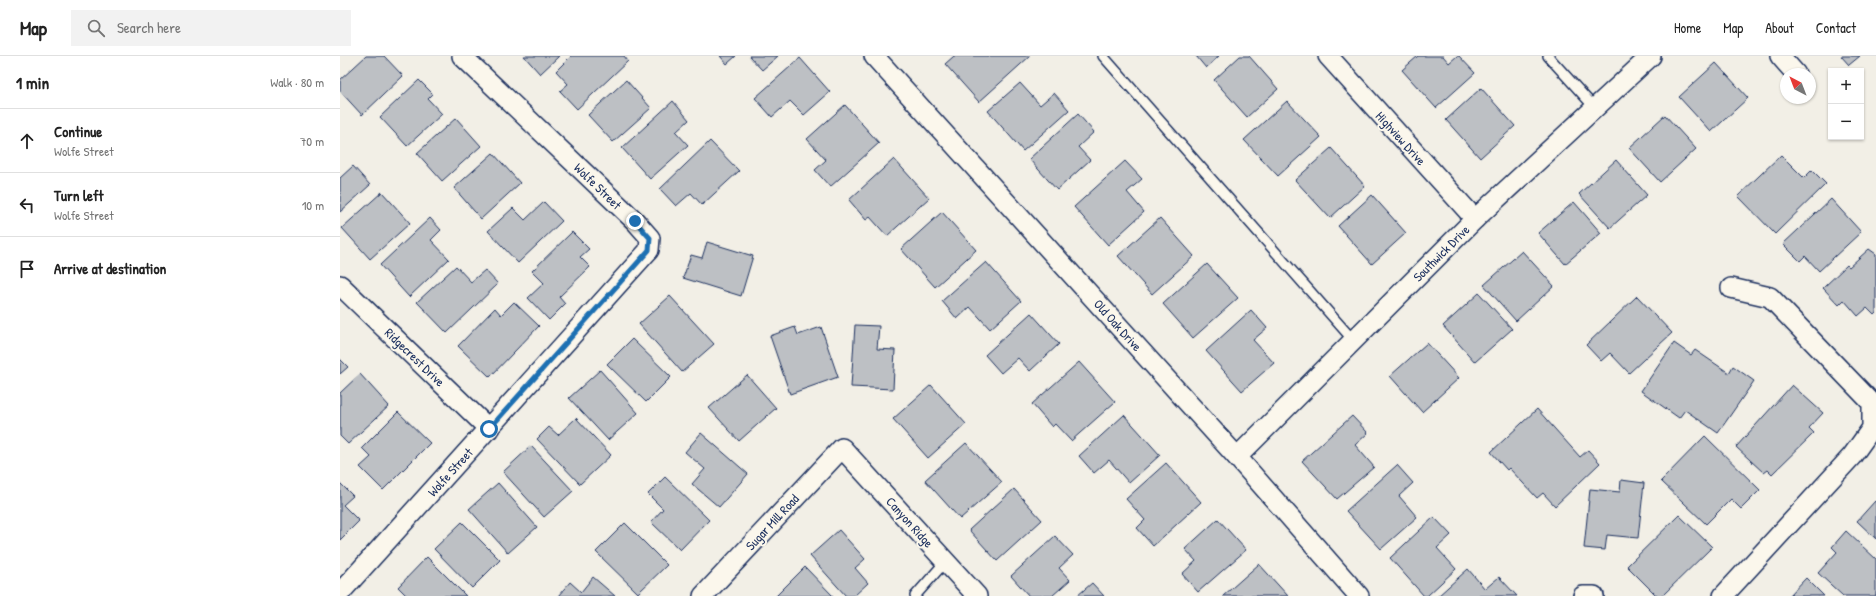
<!DOCTYPE html>
<meta charset="utf-8">
<style>
:root{--surface:#fff;--page:#f2f2f2;--text:#222;--muted:#767676;--line:#e0e0e0}
body{margin:0;font-family:"Patrick Hand",sans-serif;background:var(--page);color:var(--text)}
.controls{position:absolute;right:12px;top:12px;display:grid;overflow:hidden;border-radius:0px;box-shadow:0 1px 3px #0004}
.controls button{width:36px;height:36px;display:grid;place-items:center;padding:0;border:0;border-bottom:1px solid var(--line);background:var(--surface);color:var(--text);font:20px sans-serif}
.compass{position:absolute;left:1440px;top:12px;width:36px;height:36px;border-radius:50%;background:var(--surface);box-shadow:0 1px 3px #0004;rotate:318deg}
.stop{position:absolute;width:12px;height:12px;margin:-9px;border:3px solid #1f6fb2;border-radius:50%;background:#fff}
.stop.end{background:#1f6fb2;border-color:#fff;box-shadow:0 1px 4px #0008}
.list{margin:0;padding:0;list-style:none}
h2{display:flex;justify-content:space-between;align-items:center;height:52px;margin:0;padding:0 16px;font-size:17px}
h2 small{font-size:13px;font-weight:400;color:var(--muted)}
.list li{display:grid;grid-template-columns:26px 1fr auto;gap:12px;align-items:center;box-sizing:border-box;height:64px;padding:0 16px;border-top:1px solid var(--line)}
.list b{display:block;font-size:15px;white-space:nowrap}
.list p{margin:0;font-size:13px;white-space:nowrap;color:var(--muted)}
.list em{font-size:13px;font-style:normal;color:var(--muted)}
.icon{flex:none;width:22px;height:22px;fill:none;stroke:currentColor;stroke-width:2;stroke-linecap:round;stroke-linejoin:round}
.map{position:relative;flex:none;width:1536px;height:540px;overflow:hidden}
header{display:flex;align-items:center;gap:24px;box-sizing:border-box;height:56px;padding:0 20px;background:var(--surface);border-bottom:1px solid var(--line)}
header strong{font-size:19px}
nav{display:flex;gap:22px;margin-inline-start:auto;font-size:14px}
.search{width:280px;height:36px;background:var(--page);display:flex;align-items:center;gap:10px;box-sizing:border-box;padding:0 14px;border-radius:0px;color:var(--muted);font-size:15px}
main{display:flex}
aside{flex:1;background:var(--surface)}
.map>svg:first-child{display:block}
.building{fill:#bdc0c4;stroke:#1b2f5e}
.lines{fill:none;stroke-linecap:round;stroke-linejoin:round}
.lane-casing{stroke:#1b2f5e;stroke-width:12}
.street-casing{stroke:#1b2f5e;stroke-width:22}
.lane{stroke:#fbf7ec;stroke-width:9}
.street{stroke:#fbf7ec;stroke-width:19}
.route{stroke:#1f6fb2;stroke-width:5}
.labels{text-anchor:middle;stroke-width:4;stroke-linejoin:round;paint-order:stroke}
.street-label{font-size:13px;fill:#1b2f5e;stroke:#fbf7ec}
</style>
<header>
<strong>Map</strong>
<div class="search"><svg class="icon" aria-label="search" viewBox="0 0 24 24"><circle cx="10" cy="10" r="6"/><path d="M15 15l6 6"/></svg>Search here</div>
<nav><a>Home</a><a>Map</a><a>About</a><a>Contact</a></nav>
</header>
<main>
<aside>
<h2>1 min<small>Walk · 80 m</small></h2>
<ul class="list">
<li><svg class="icon" aria-label="ahead" viewBox="0 0 24 24"><path d="M12 20V5M6 11l6-6 6 6"/></svg><div><b>Continue</b><p>Wolfe Street</p></div><em>70 m</em></li>
<li><svg class="icon" aria-label="left" viewBox="0 0 24 24"><path d="M17 20v-9H6M10 6l-5 5 5 5"/></svg><div><b>Turn left</b><p>Wolfe Street</p></div><em>10 m</em></li>
<li><svg class="icon" aria-label="arrive" viewBox="0 0 24 24"><path d="M6 21V4h12l-3 4 3 4H6"/></svg><div><b>Arrive at destination</b></div></li>
</ul>
</aside>
<div class="map">
<svg width="1536" height="540" viewBox="0 0 1536 540">
<rect width="100%" height="100%" fill="#f2efe6"/>
<filter id="ink" filterUnits="userSpaceOnUse"><feTurbulence type="fractalNoise" baseFrequency=".025" numOctaves="2"/><feDisplacementMap in="SourceGraphic" scale="8" xChannelSelector="R" yChannelSelector="G"/><feConvolveMatrix kernelMatrix="1 2 1 2 8 2 1 2 1" color-interpolation-filters="sRGB"/></filter>
<g filter="url(#ink)">
<g class="building">
<polygon points="26,0 44,0 63,20 22,59 0,35 0,24"/>
<polygon points="184,0 219,0 200,18"/>
<polygon points="231,0 284,0 288,5 237,53 220,35 228,28 216,15"/>
<polygon points="380,0 396,0 387,8"/>
<polygon points="409,0 438,0 422,14"/>
<polygon points="614,0 690,0 639,46 605,8"/>
<polygon points="856,0 879,0 866,12"/>
<polygon points="900,0 909,0 938,33 907,61 874,24"/>
<polygon points="1078,0 1103,0 1109,7 1117,0 1119,0 1135,17 1096,52 1062,14"/>
<polygon points="1501,0 1520,0 1509,9"/>
<polygon points="460,2 490,36 464,59 450,45 432,61 415,42"/>
<polygon points="1376,7 1408,42 1371,76 1339,41"/>
<polygon points="79,24 93,38 88,43 102,58 67,90 40,61"/>
<polygon points="286,24 311,52 273,86 248,59"/>
<polygon points="680,27 700,49 714,37 729,54 683,95 648,55"/>
<polygon points="1141,32 1175,70 1140,102 1106,64"/>
<polygon points="333,45 349,64 336,76 348,89 310,123 282,92"/>
<polygon points="947,45 981,81 938,120 904,84"/>
<polygon points="505,49 539,87 490,131 475,114 486,104 467,83"/>
<polygon points="738,58 754,76 738,91 750,104 717,134 689,103"/>
<polygon points="1325,59 1356,93 1320,126 1289,92"/>
<polygon points="116,62 141,90 102,125 77,97"/>
<polygon points="370,85 399,115 362,149 351,137 336,150 320,133"/>
<polygon points="991,92 1025,130 990,162 955,124"/>
<polygon points="153,97 180,127 141,163 114,132"/>
<polygon points="1441,99 1464,122 1472,114 1486,128 1435,178 1398,140"/>
<polygon points="554,103 589,142 547,180 530,161 526,164 509,144"/>
<polygon points="1276,104 1307,139 1270,172 1239,138"/>
<polygon points="785,105 802,123 787,136 804,156 768,189 734,151"/>
<polygon points="13,110 30,129 0,156 0,122"/>
<polygon points="42,136 70,167 30,203 2,172"/>
<polygon points="1032,139 1066,177 1032,208 998,170"/>
<polygon points="1491,143 1521,176 1479,215 1465,200 1460,205 1443,188"/>
<polygon points="204,146 222,165 178,207 148,175 173,152 185,164"/>
<polygon points="1234,146 1261,177 1225,208 1198,177"/>
<polygon points="602,156 636,194 595,231 561,193"/>
<polygon points="90,162 101,174 91,184 109,203 69,241 40,209"/>
<polygon points="820,162 854,200 812,238 778,200"/>
<polygon points="232,176 249,193 240,201 250,211 219,241 225,248 209,264 188,242 204,227 192,215"/>
<polygon points="367,186 413,200 401,240 343,222 351,199 362,202"/>
<polygon points="1529,193 1536,198 1536,257 1534,259 1527,252 1518,260 1504,244 1499,249 1483,232 1507,209 1509,211"/>
<polygon points="1182,195 1214,230 1176,265 1144,229"/>
<polygon points="646,206 681,245 650,273 630,251 617,263 602,245"/>
<polygon points="867,208 898,242 853,282 823,248"/>
<polygon points="116,210 131,226 145,214 158,228 107,277 77,246"/>
<polygon points="1139,237 1172,273 1135,306 1103,270"/>
<polygon points="330,240 374,288 342,316 299,268"/>
<polygon points="1297,240 1332,277 1289,317 1270,297 1261,305 1246,289"/>
<polygon points="174,246 199,270 150,321 118,290 155,252 161,259"/>
<polygon points="911,254 927,272 913,284 934,307 902,335 866,295"/>
<polygon points="691,257 719,288 690,315 678,302 661,317 645,299"/>
<polygon points="515,269 539,270 537,293 555,294 553,333 511,331"/>
<polygon points="455,271 458,279 481,271 498,321 450,338 430,280"/>
<polygon points="292,283 331,321 306,346 267,308"/>
<polygon points="1087,287 1119,322 1082,356 1050,320"/>
<polygon points="1334,287 1351,299 1355,294 1389,317 1393,310 1414,325 1378,377 1345,354 1339,362 1301,335"/>
<polygon points="0,303 8,311 0,318"/>
<polygon points="739,306 775,346 731,385 715,368 712,371 692,348"/>
<polygon points="260,314 298,357 268,384 229,342"/>
<polygon points="20,318 49,350 8,388 0,380 0,337"/>
<polygon points="407,319 436,352 399,385 369,352"/>
<polygon points="591,329 626,368 588,402 553,363"/>
<polygon points="1452,329 1483,357 1469,372 1474,377 1432,418 1428,414 1424,417 1396,391"/>
<polygon points="1197,353 1240,401 1248,394 1260,407 1215,450 1203,437 1197,442 1169,412 1167,414 1151,396"/>
<polygon points="58,356 90,387 43,434 20,411 31,401 22,392"/>
<polygon points="784,359 820,399 789,427 769,404 754,417 739,400"/>
<polygon points="1012,360 1028,377 1015,389 1034,411 997,443 962,405"/>
<polygon points="236,362 271,399 240,428 197,383 209,371 218,379"/>
<polygon points="361,377 408,418 379,451 352,428 365,413 345,396"/>
<polygon points="1365,380 1420,434 1401,453 1391,443 1366,468 1321,425"/>
<polygon points="626,387 662,426 620,463 585,424"/>
<polygon points="191,390 233,435 204,461 163,416"/>
<polygon points="826,407 861,446 813,490 797,472 805,464 786,443"/>
<polygon points="1057,409 1073,427 1059,440 1077,461 1041,493 1006,455"/>
<polygon points="325,421 369,464 340,494 311,466 323,453 308,438"/>
<polygon points="1281,424 1304,427 1298,482 1267,479 1265,494 1244,492 1250,433 1280,436"/>
<polygon points="0,427 13,440 3,449 19,465 0,484"/>
<polygon points="158,427 197,471 168,497 129,453"/>
<polygon points="674,433 702,464 657,505 629,474"/>
<polygon points="1535,445 1536,446 1536,483 1517,465"/>
<polygon points="1339,459 1372,491 1322,540 1317,540 1287,510"/>
<polygon points="1094,461 1111,479 1097,492 1116,513 1087,540 1084,540 1050,502"/>
<polygon points="878,463 906,494 858,536 842,518 856,505 845,493"/>
<polygon points="122,466 160,504 132,532 94,493"/>
<polygon points="285,467 327,509 298,537 256,496"/>
<polygon points="499,474 525,503 515,512 528,527 514,540 506,540 470,500"/>
<polygon points="1506,475 1536,503 1536,540 1503,540 1478,517 1497,496 1492,491"/>
<polygon points="715,480 733,499 719,512 730,524 712,540 689,540 671,520"/>
<polygon points="87,501 126,540 67,540 58,531"/>
<polygon points="919,508 948,540 883,540"/>
<polygon points="465,511 493,540 436,540"/>
<polygon points="1128,513 1145,533 1159,521 1177,540 1098,540"/>
<polygon points="253,521 275,540 218,540 230,526 241,536"/>
<polygon points="1466,522 1484,540 1449,540"/>
<polygon points="752,527 764,540 737,540"/>
</g>
<g class="lines">
<defs>
<g id="lane">
<polyline points="763,0 1013,284"/>
<polyline points="1208,0 1255,52"/>
<polyline points="575,540 606,505"/>
</g>
<g id="street">
<polyline points="534,0 897,401 1019,540"/>
<polyline points="988,0 1135,163"/>
<polyline points="1440,0 1456,18"/>
<polyline points="0,229 149,373"/>
<polyline points="897,401 1135,163 1311,0"/>
<polyline points="0,537 309,194 310,182 295,165 122,0"/>
<polyline points="363,540 502,392 637,540"/>
<polyline points="1243,540 1254,540"/>
<polyline points="1383,540 1512,400 1532,372 1532,347 1430,241 1391,232"/>
</g>
</defs>
<use href="#lane" class="lane-casing"/>
<use href="#street" class="street-casing"/>
<use href="#lane" class="lane"/>
<use href="#street" class="street"/>
</g>
</g>
<g class="lines" filter="url(#ink)">
<polyline class="route" points="149,373 309,194 310,182 295,165"/>
</g>
<g class="labels">
<g class="street-label">
<text transform="translate(1061 82) rotate(48)" y="5">Highview Drive</text>
<text transform="translate(258 130) rotate(44)" y="5">Wolfe Street</text>
<text transform="translate(1101 197) rotate(-45)" y="5">Southwick Drive</text>
<text transform="translate(778 269) rotate(48)" y="5">Old Oak Drive</text>
<text transform="translate(75 301) rotate(44)" y="5">Ridgecrest Drive</text>
<text transform="translate(110 416) rotate(-48)" y="5">Wolfe Street</text>
<text transform="translate(432 466) rotate(-47)" y="5">Sugar Mill Road</text>
<text transform="translate(570 466) rotate(48)" y="5">Canyon Ridge</text>
</g>
</g>
</svg>
<div class="controls">
<button>+</button>
<button>−</button>
</div>
<svg class="compass" viewBox="-18 -18 36 36"><path d="M0-13l5 13h-10z" fill="#e53935"/><path d="M0 13l5-13h-10z" fill="#767676"/></svg>
<div class="stop" style="left:149px;top:373px"></div>
<div class="stop end" style="left:295px;top:165px"></div>
</div>
</main>
